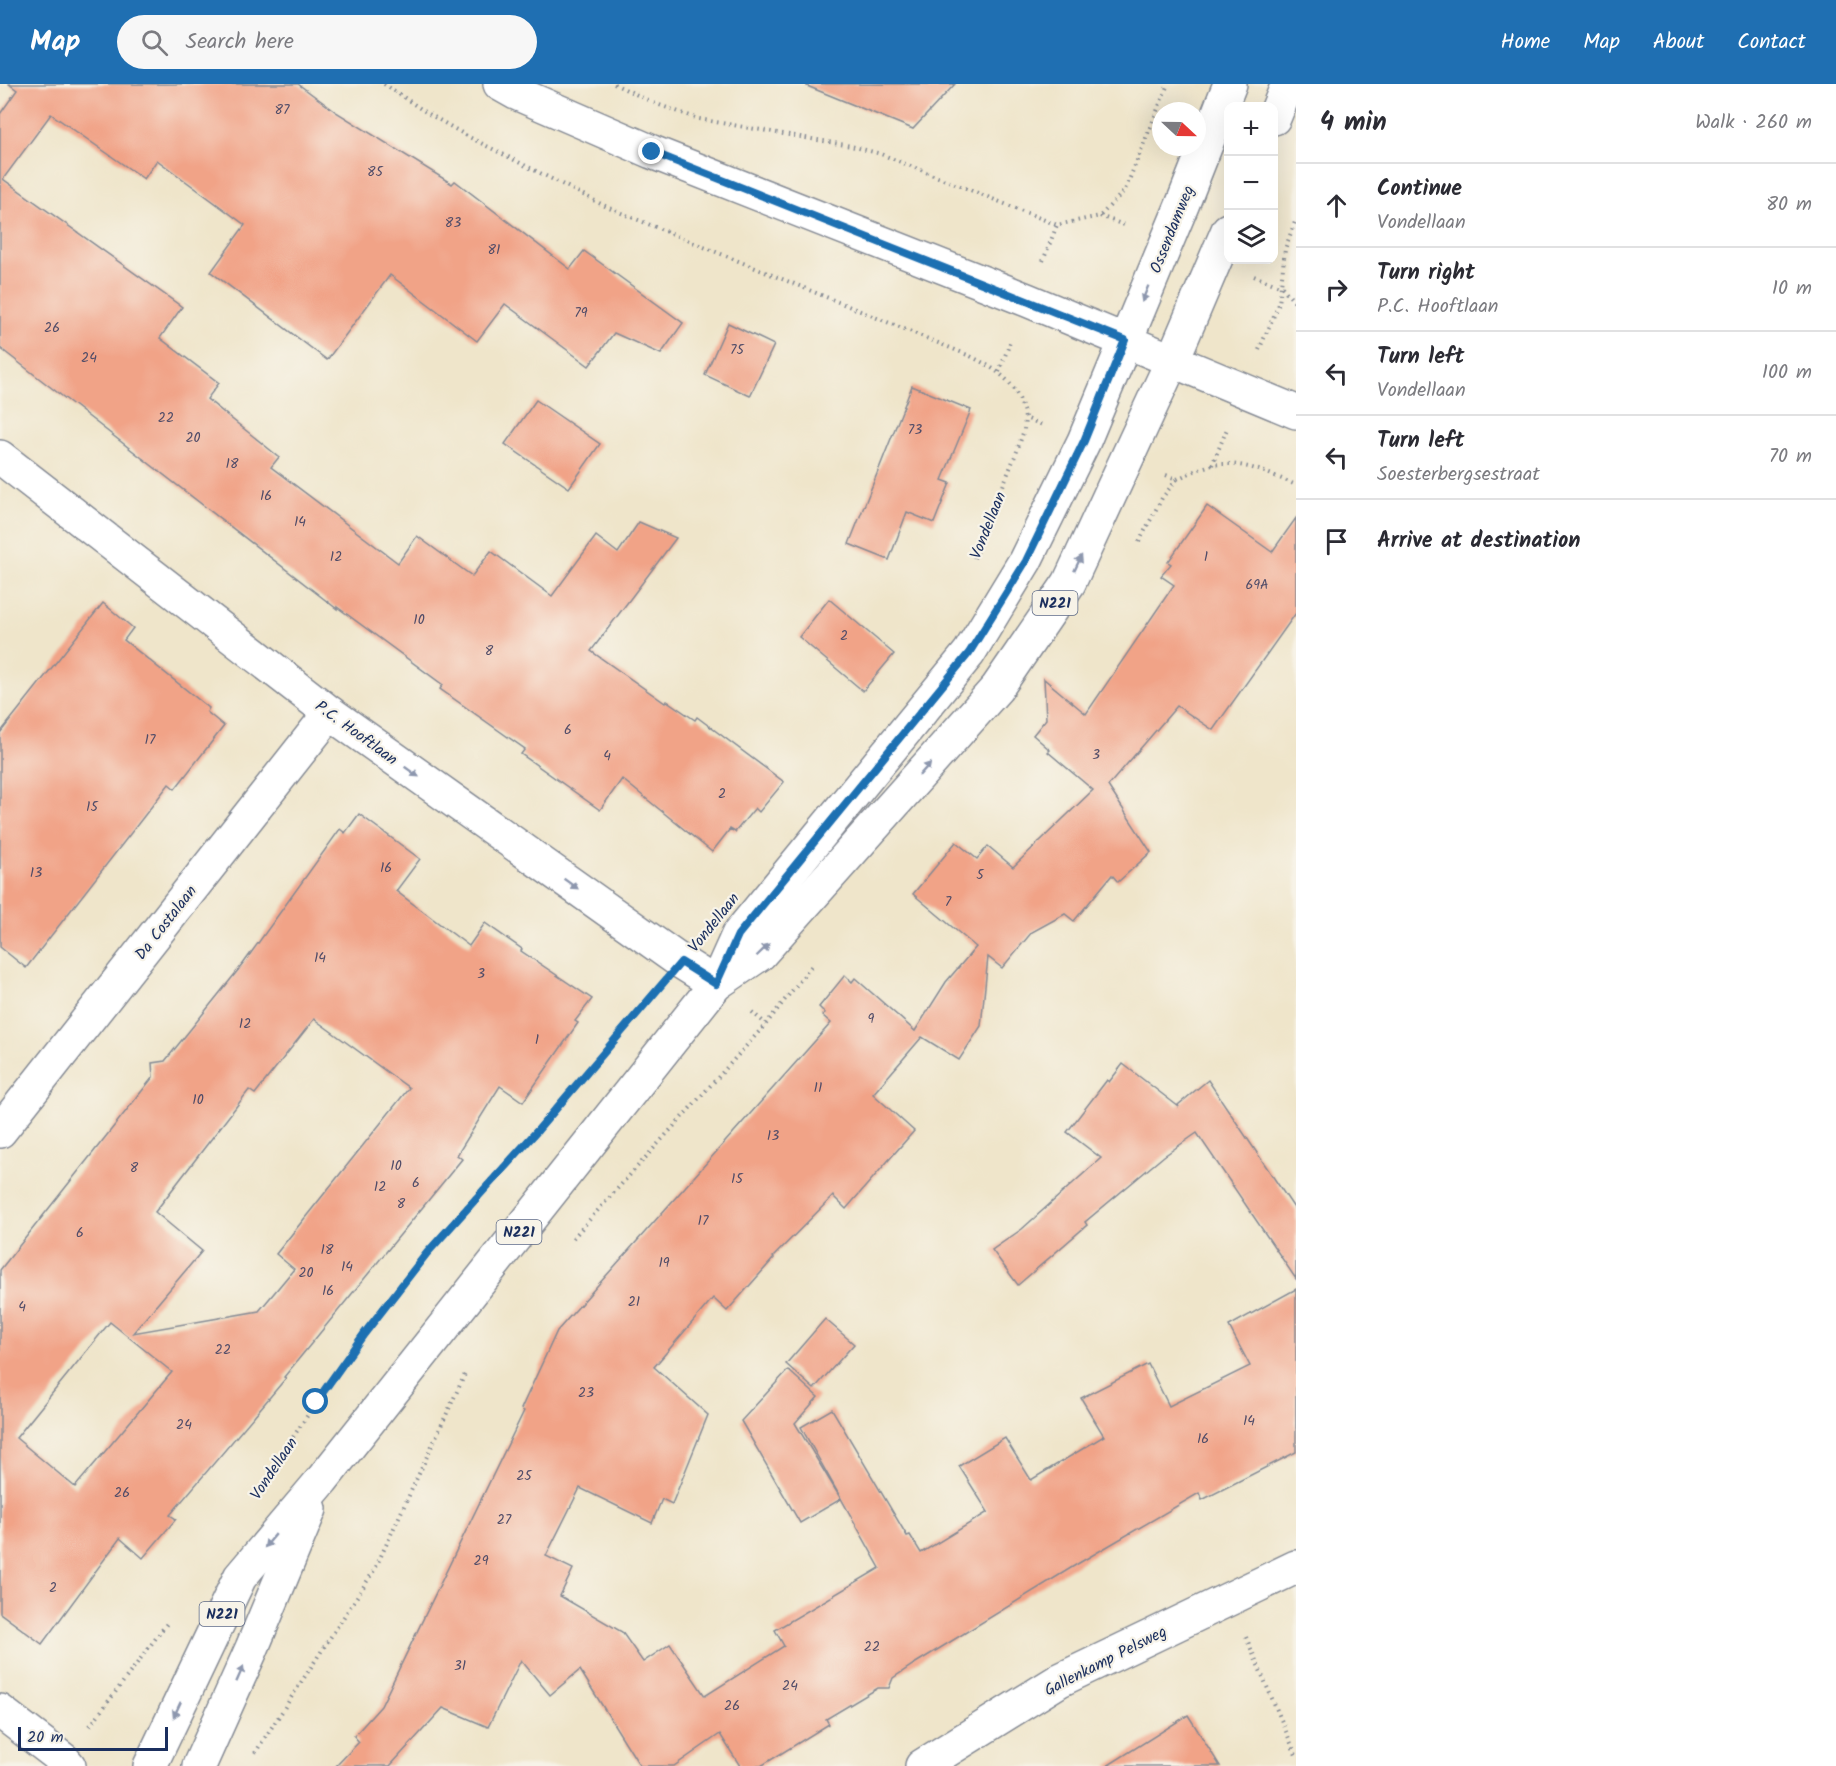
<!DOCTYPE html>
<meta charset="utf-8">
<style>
:root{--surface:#fff;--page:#f7f7f7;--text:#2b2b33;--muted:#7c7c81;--line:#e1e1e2;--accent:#1f6fb2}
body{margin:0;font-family:Kalam,sans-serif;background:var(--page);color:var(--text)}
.controls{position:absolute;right:18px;top:18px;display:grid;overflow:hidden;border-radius:12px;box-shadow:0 6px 24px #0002}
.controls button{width:54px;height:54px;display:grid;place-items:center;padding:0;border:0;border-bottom:2px solid var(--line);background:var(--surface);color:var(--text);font:30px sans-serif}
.compass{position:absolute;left:1152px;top:18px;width:54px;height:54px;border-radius:50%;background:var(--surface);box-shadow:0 6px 24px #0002;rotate:112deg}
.scale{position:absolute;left:18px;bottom:15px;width:150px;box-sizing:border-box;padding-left:6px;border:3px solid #1b2f5e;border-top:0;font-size:16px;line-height:21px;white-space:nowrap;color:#1b2f5e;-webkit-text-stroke:4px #f7f3e8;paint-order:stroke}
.stop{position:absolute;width:18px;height:18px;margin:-14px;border:4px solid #1f6fb2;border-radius:50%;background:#fff}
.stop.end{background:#1f6fb2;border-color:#fff;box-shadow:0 2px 6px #0008}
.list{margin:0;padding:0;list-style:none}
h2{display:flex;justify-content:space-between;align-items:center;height:78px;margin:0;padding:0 24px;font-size:26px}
h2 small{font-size:20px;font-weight:400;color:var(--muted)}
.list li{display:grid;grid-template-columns:39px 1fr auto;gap:18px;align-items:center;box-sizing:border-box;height:84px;padding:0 24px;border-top:2px solid var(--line)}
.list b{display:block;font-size:22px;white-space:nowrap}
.list p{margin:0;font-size:20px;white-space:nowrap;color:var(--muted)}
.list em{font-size:20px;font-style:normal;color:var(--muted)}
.icon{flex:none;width:33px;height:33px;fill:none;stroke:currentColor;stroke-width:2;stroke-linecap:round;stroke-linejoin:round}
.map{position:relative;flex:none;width:1296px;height:1682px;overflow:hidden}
header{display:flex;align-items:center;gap:36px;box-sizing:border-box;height:84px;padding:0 30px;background:var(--accent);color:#fff}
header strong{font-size:28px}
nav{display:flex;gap:33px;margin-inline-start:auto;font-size:21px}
.search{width:420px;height:54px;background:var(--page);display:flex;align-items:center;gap:15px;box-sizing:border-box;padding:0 21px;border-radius:33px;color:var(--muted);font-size:22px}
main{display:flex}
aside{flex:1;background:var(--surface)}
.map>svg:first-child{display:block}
.building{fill:#f1a387;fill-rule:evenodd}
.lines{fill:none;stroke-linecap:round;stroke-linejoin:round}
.street-casing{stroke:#858a94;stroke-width:36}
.secondary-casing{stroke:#858a94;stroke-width:36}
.primary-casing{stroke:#858a94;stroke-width:36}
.path{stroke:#858a94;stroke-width:4;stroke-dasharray:1.5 4.5;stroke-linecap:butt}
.street{stroke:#fff;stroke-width:33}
.secondary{stroke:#fff;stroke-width:33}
.primary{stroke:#fff;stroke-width:33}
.oneway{fill:#8d97ae}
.route{stroke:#1f6fb2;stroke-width:8}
.labels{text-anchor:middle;stroke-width:4.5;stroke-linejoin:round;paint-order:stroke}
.number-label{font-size:14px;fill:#504c68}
.shield{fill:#f7f3e8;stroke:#5d6a87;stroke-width:1.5}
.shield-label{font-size:15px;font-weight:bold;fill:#1b2f5e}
.street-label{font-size:16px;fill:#1b2f5e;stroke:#f7f3e8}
</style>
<header>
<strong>Map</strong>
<div class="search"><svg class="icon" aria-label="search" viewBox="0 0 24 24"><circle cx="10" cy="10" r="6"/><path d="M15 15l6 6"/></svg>Search here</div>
<nav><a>Home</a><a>Map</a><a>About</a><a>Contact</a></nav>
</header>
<main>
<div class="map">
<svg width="1296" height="1682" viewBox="0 0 1296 1682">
<rect width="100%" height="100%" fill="#f7f3e8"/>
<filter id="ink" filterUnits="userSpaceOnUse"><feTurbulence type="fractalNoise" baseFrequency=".0167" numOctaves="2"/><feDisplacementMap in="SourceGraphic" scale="12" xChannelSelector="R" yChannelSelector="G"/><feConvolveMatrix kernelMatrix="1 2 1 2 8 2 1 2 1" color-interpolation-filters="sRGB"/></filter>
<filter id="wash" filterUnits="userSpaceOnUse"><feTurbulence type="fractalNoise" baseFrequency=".008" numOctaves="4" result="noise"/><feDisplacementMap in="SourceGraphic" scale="24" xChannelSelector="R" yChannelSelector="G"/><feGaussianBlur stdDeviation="1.35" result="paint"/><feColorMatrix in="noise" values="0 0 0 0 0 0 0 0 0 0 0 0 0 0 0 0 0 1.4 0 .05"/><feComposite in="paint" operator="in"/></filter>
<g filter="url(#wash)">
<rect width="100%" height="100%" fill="#efe5ca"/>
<g id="blocks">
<g class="building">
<polygon points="9,0 298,0 336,28 452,100 455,97 570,185 584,167 683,239 661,270 614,249 589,282 505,220 477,257 390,191 327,276 211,188 245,141 157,76 144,95 51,30 3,95 182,223 160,254 219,299 207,315 279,373 271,383 398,479 417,452 472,492 491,467 552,512 596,452 618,469 639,438 676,454 591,567 665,619 667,617 695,636 697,633 784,698 759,728 755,724 735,748 730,745 712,768 622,695 600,726 521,670 525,665 440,605 443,601 337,523 337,525 0,264 0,30 17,6"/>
<polygon points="808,0 955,0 913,45 807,2"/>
<polygon points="728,239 774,261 750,312 705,291"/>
<polygon points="912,302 971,326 942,396 950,399 934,439 907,428 889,476 849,460"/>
<polygon points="536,316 600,360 569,404 505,360"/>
<polygon points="1207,422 1272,468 1296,434 1296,529 1213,646 1177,622 1108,702 1151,768 1118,798 1112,791 1074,837 1065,830 1032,848 1002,884 988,873 981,942 959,976 922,953 873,1010 914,1047 846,1125 833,1112 773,1173 774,1174 727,1227 713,1214 654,1283 708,1331 672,1420 662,1415 652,1439 580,1404 546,1472 573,1485 560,1512 622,1548 643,1578 670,1560 705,1612 784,1562 775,1546 880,1484 801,1343 832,1325 907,1452 910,1451 921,1469 988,1428 959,1382 1005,1354 1031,1396 1104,1352 1081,1314 1148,1280 1169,1322 1250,1282 1229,1242 1296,1205 1296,1368 1202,1416 1199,1409 1079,1479 914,1580 893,1594 889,1604 878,1604 826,1635 829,1640 761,1682 740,1682 720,1650 674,1682 640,1682 580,1586 550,1611 521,1576 488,1643 443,1624 390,1682 336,1682 359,1658 354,1652 381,1622 524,1327 521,1325 557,1247 831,939 822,931 825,929 819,923 845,891 852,898 855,894 915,947 946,898 976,863 913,810 956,758 977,775 988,762 1013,783 1093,706 1048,668 1050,666 1033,651 1046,635 1044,595 1086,630 1174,501 1161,492 1171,480 1168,478"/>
<polygon points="829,515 894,570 863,607 799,553"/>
<polygon points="103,519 133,544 124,556 209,624 207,628 224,642 175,705 169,700 26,884 0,863 0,649"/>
<path d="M359,730l61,45 -24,32 73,55 16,-23 37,26 -1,2 71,48 -17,22 3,2 -55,79 -23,-16 -43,69 5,4 -178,218 2,1 -21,25 -95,112 6,4 -33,39 -23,-20 -78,106 -42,-31v-343l153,-193 -1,-14 13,-2 78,-97 97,-135 5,4zM314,935l95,69 -133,166 18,15 -35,42 -126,22 69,-82 -47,-39 94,-122 6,4zM110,1238l62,50 -97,115 -59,-49z"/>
<polygon points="1123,980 1179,1023 1178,1021 1208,996 1296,1127 1296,1195 1197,1049 1164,1072 1085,1138 1087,1141 1018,1201 992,1166 1022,1145 1101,1074 1067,1048 1107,996 1109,998"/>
<polygon points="825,1235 854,1260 814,1305 786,1280"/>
<polygon points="788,1286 818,1313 795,1339 841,1415 800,1439 741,1337"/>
<polygon points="1188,1631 1220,1682 1107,1682"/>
</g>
</g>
</g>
<g filter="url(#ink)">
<use href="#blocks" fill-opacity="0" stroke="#858a94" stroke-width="1.5"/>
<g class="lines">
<defs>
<g id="street">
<polyline points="0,373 330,629 681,878 716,900"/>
<polyline points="0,1047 330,629"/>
<polyline points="0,1627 64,1676 69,1682"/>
<polyline points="922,1682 1060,1596 1296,1483"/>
</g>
<polyline id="secondary" points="500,0 516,9 652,68 1027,216 1296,328"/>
<g id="primary">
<polyline points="1274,34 1288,0"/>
<polyline points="716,900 760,870 997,604 1069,499 1173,275 1228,146"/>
<polyline points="150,1682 240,1493 322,1396 716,900 738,851 969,569 1025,477 1084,357 1183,119 1230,0"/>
<polyline points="199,1682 252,1564 310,1425"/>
</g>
</defs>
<use href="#street" class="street-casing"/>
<use href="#secondary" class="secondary-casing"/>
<use href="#primary" class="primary-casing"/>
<g class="path">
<path d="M384,0l43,29 42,24 140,71 361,148c30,15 48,27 55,62l20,8"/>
<polyline points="614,0 648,16"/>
<polyline points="654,19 699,35 851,62 881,70 1057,141 1100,132 1125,106 1168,0"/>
<polyline points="1100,132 1127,142"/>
<polyline points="1043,177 1057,141"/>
<polyline points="1254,192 1282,203 1296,220"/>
<polyline points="1259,266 1279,220 1285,165 1296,135"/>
<polyline points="999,288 1011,256"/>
<polyline points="1212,381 1227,345"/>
<path d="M1166,391l11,4c11,-5 24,-12 36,-14 29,-5 57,9 83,20"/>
<polyline points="1139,458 1162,414 1177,395"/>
<polyline points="974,474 1017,367 1024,346 1025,334"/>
<polyline points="752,928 766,940"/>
<polyline points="573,1154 766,940 813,880"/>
<path d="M273,1383c49,-73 97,-147 154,-214 48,-58 102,-112 151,-170"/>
<polyline points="1246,1553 1296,1671"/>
<polyline points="90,1642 168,1538"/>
<polyline points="255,1669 375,1485 466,1288"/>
</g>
<use href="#street" class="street"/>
<use href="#secondary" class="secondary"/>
<use href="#primary" class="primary"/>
</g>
<defs><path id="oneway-solid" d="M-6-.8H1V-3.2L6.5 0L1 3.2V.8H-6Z" transform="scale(1.5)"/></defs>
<g class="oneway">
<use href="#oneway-solid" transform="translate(1145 210) rotate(112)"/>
<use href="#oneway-solid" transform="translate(1078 479) rotate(-65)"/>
<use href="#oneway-solid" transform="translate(925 685) rotate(-48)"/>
<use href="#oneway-solid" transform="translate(412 688) rotate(35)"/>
<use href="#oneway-solid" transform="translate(571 800) rotate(35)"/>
<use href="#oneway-solid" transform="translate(763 866) rotate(-44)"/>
<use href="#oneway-solid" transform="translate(270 1457) rotate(130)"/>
<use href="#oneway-solid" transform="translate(240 1590) rotate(-66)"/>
<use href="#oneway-solid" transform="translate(177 1626) rotate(115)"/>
</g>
</g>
<g class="lines" filter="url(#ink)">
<polyline class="route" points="316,1318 364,1250 427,1169 538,1046 681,878 716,900 738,851 969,569 1026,477 1084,357 1125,256 652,68"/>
</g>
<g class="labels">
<g class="number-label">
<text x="282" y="30">87</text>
<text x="375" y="92">85</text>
<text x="453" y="143">83</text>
<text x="494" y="170">81</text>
<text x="581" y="233">79</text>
<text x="52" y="248">26</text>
<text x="737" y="270">75</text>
<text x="89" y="278">24</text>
<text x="166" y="338">22</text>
<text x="915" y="350">73</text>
<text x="193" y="358">20</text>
<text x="232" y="384">18</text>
<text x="266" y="416">16</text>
<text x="300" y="442">14</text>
<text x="336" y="477">12</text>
<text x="1206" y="477">1</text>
<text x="1257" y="505">69A</text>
<text x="419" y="540">10</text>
<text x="844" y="556">2</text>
<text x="489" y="571">8</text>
<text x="568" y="650">6</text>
<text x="150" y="660">17</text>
<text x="1096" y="675">3</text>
<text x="607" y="676">4</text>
<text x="722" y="714">2</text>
<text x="92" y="727">15</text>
<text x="386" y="788">16</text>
<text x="36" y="793">13</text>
<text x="980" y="795">5</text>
<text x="948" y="822">7</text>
<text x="320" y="878">14</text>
<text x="481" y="894">3</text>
<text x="871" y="939">9</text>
<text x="245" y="944">12</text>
<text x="537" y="960">1</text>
<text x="818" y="1008">11</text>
<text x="198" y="1020">10</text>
<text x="773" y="1056">13</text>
<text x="396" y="1086">10</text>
<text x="134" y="1088">8</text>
<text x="737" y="1099">15</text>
<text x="416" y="1103">6</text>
<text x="380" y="1107">12</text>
<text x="401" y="1124">8</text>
<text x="703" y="1141">17</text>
<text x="80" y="1153">6</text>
<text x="327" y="1170">18</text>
<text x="664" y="1183">19</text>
<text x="347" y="1187">14</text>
<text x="306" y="1193">20</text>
<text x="328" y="1211">16</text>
<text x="634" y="1222">21</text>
<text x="22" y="1227">4</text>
<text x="223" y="1270">22</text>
<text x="586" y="1313">23</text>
<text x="1249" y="1341">14</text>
<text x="184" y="1345">24</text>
<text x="1203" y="1359">16</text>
<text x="524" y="1396">25</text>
<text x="122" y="1413">26</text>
<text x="504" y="1440">27</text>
<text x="481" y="1481">29</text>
<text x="53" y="1508">2</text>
<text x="872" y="1567">22</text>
<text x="460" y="1586">31</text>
<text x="790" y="1606">24</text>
<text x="732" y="1626">26</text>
</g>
<g class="shield">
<rect x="1032.5" y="507" width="45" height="24" rx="4.5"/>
<rect x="496.5" y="1136" width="45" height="24" rx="4.5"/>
<rect x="199.5" y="1518" width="45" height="24" rx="4.5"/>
</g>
<g class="shield-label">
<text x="1055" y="524">N221</text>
<text x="519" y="1153">N221</text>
<text x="222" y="1535">N221</text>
</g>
<g class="street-label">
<text transform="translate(1171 145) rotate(-68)" y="6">Ossendamweg</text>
<text transform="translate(987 441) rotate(-68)" y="6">Vondellaan</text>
<text transform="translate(357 648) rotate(36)" y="6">P.C. Hooftlaan</text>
<text transform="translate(165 838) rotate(-52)" y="6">Da Costalaan</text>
<text transform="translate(713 838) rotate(-51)" y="6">Vondellaan</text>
<text transform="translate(273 1384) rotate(-56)" y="6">Vondellaan</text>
<text transform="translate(1105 1576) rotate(-27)" y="6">Gallenkamp Pelsweg</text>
</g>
</g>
</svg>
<div class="controls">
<button>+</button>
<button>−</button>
<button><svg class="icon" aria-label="layers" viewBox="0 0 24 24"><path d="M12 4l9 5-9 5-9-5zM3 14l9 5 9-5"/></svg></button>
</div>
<svg class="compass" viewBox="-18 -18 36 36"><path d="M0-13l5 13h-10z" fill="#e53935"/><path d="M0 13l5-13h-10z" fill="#7c7c81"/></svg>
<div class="scale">20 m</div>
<div class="stop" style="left:316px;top:1318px"></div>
<div class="stop end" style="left:652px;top:68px"></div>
</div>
<aside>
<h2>4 min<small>Walk · 260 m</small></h2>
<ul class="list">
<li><svg class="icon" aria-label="ahead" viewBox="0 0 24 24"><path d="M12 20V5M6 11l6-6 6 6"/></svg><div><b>Continue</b><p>Vondellaan</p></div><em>80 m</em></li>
<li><svg class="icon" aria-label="right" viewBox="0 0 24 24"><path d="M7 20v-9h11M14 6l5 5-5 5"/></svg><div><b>Turn right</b><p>P.C. Hooftlaan</p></div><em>10 m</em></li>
<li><svg class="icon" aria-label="left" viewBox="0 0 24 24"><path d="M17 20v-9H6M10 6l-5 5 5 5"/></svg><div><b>Turn left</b><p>Vondellaan</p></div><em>100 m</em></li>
<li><svg class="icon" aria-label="left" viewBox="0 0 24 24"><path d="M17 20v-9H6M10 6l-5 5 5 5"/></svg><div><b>Turn left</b><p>Soesterbergsestraat</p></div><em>70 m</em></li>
<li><svg class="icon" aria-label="arrive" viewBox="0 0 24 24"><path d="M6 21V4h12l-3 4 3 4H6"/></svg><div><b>Arrive at destination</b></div></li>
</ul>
</aside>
</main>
